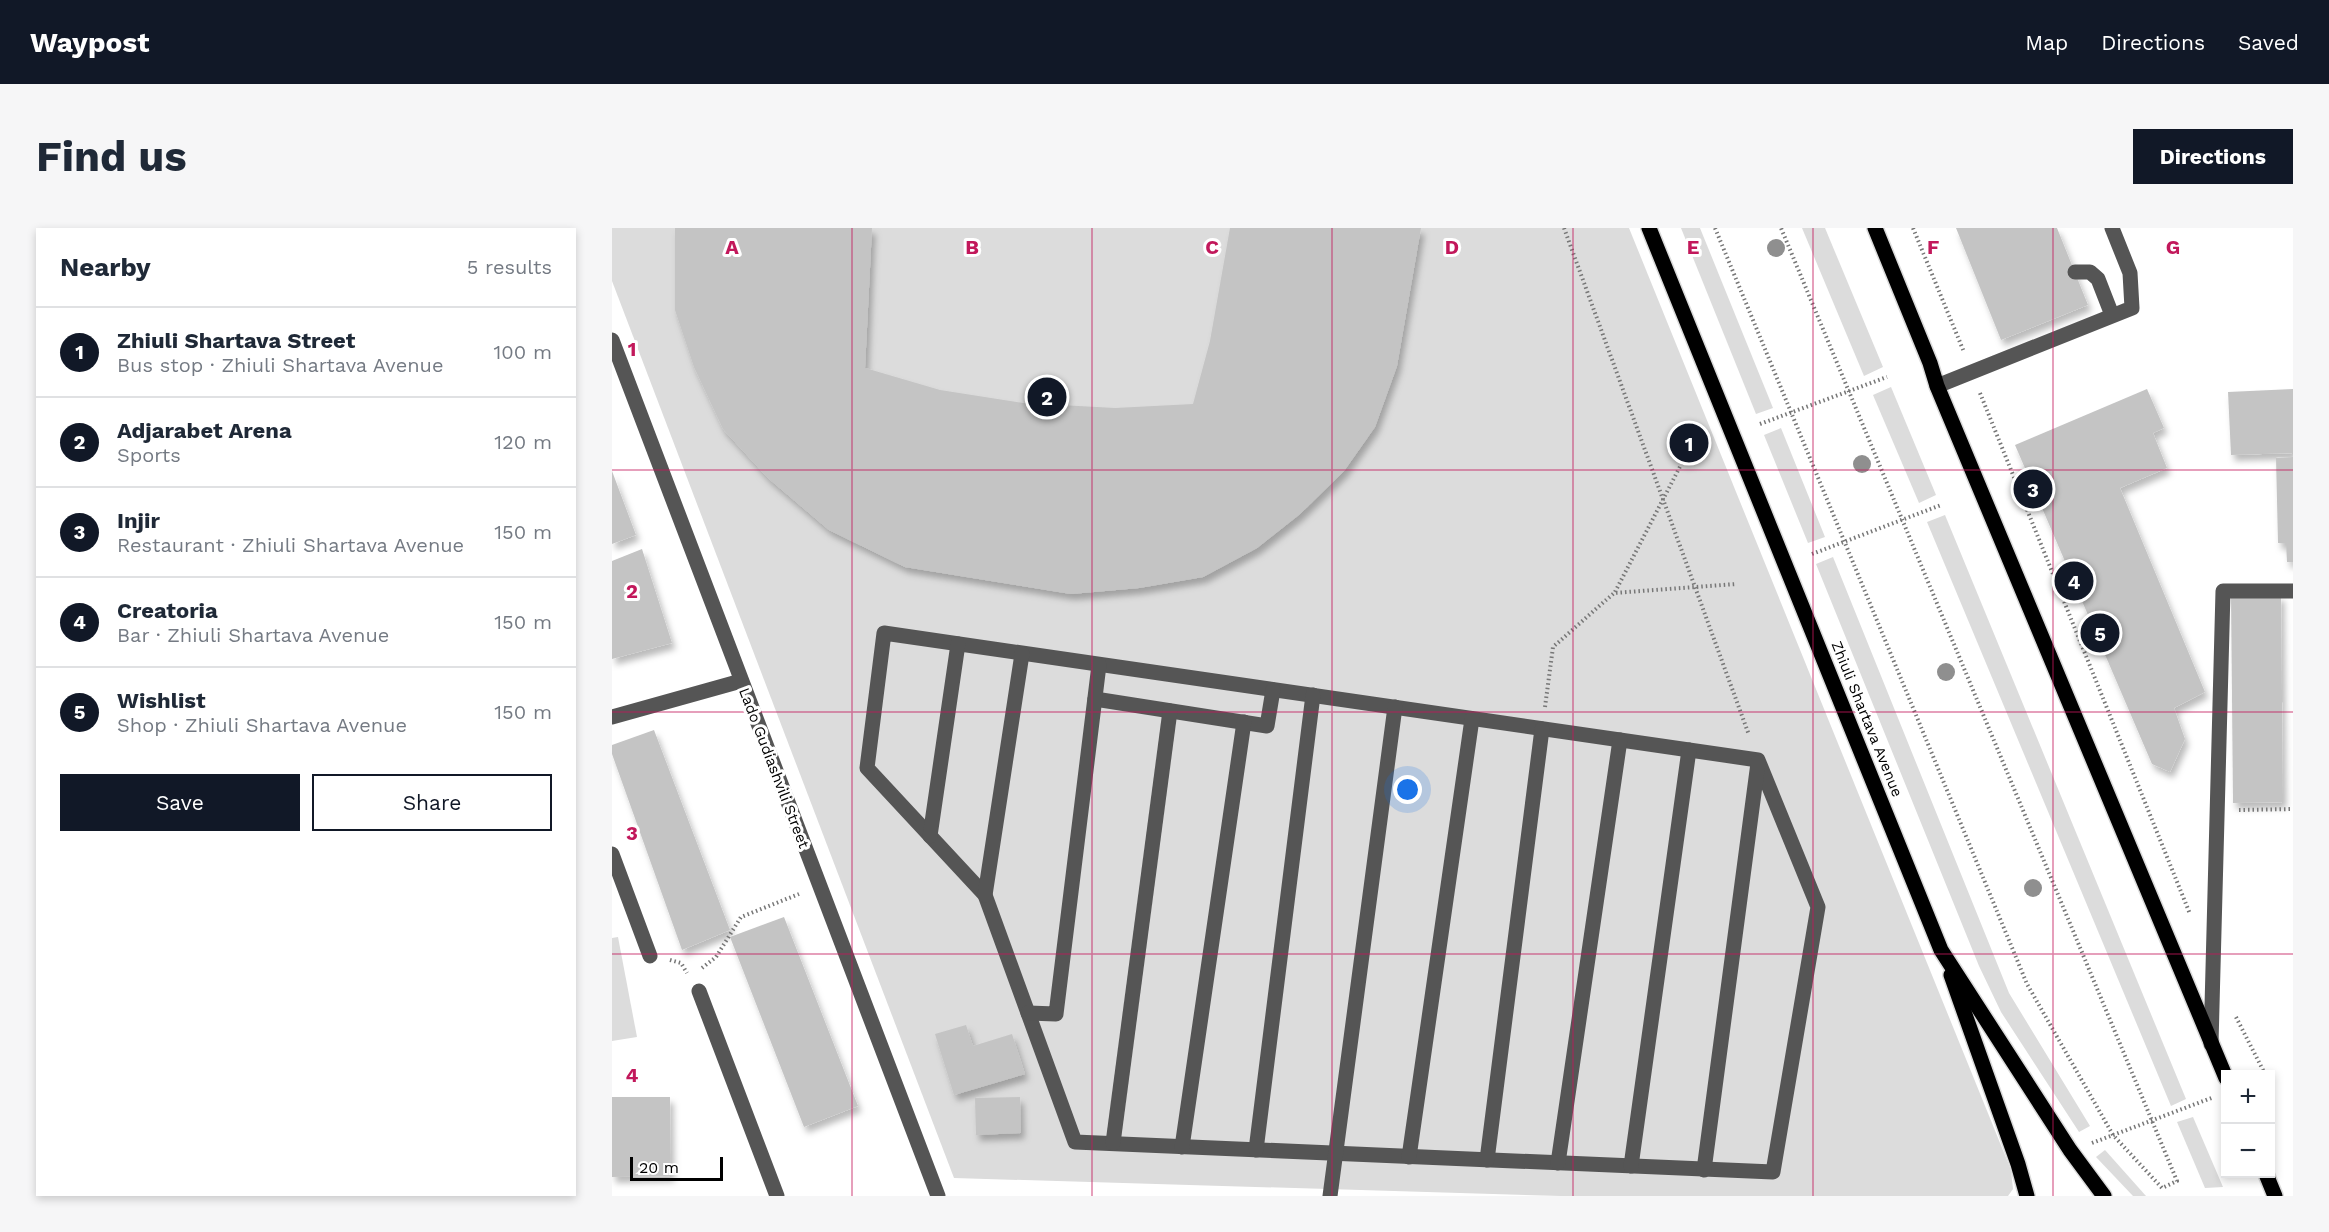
<!DOCTYPE html>
<meta charset="utf-8">
<style>
:root{--surface:#fff;--page:#f6f6f7;--text:#1f2937;--muted:#747a83;--line:#e0e1e3;--accent:#111827}
body{margin:0;font-family:"Work Sans",sans-serif;background:var(--page);color:var(--text)}
.controls{position:absolute;right:18px;bottom:18px;display:grid;overflow:hidden;border-radius:0px;box-shadow:0 3px 9px #0003}
.controls button{width:54px;height:54px;display:grid;place-items:center;padding:0;border:0;border-bottom:2px solid var(--line);background:var(--surface);color:var(--text);font:30px sans-serif}
.scale{position:absolute;left:18px;bottom:15px;width:93px;box-sizing:border-box;padding-left:6px;border:3px solid #000;border-top:0;font-size:16px;line-height:21px;white-space:nowrap;color:#000;-webkit-text-stroke:4px #fff;paint-order:stroke}
.you{position:absolute;left:796px;top:562px;width:21px;height:21px;margin:-15px;border:4px solid #fff;border-radius:50%;background:#1a73e8;box-shadow:0 0 0 9px #1a73e833}
.badge{display:grid;place-items:center;width:39px;height:39px;border-radius:50%;background:var(--accent);color:#fff;font-size:20px;font-weight:700}
.pin{position:absolute;translate:-50% -50%;border:3px solid #fff;box-shadow:0 2px 6px #0006}
.list{margin:0;padding:0;list-style:none}
h2{display:flex;justify-content:space-between;align-items:center;height:78px;margin:0;padding:0 24px;font-size:26px}
h2 small{font-size:20px;font-weight:400;color:var(--muted)}
.list li{display:grid;grid-template-columns:39px 1fr auto;gap:18px;align-items:center;box-sizing:border-box;height:90px;padding:0 24px;border-top:2px solid var(--line)}
.list b{display:block;font-size:22px;white-space:nowrap}
.list p{margin:0;font-size:20px;white-space:nowrap;color:var(--muted)}
.list em{font-size:20px;font-style:normal;color:var(--muted)}
.actions{display:flex;gap:12px;padding:18px 24px}
.actions a{flex:1;padding:14px 0;border:2px solid var(--accent);border-radius:0px;text-align:center;font-size:21px;color:var(--accent)}
.actions .main{background:var(--accent);color:#fff}
.map{position:relative;flex:none;width:1681px;height:968px;overflow:hidden;border-radius:0px}
header{display:flex;align-items:center;gap:36px;box-sizing:border-box;height:84px;padding:0 30px;background:var(--accent);color:#fff}
header strong{font-size:28px}
nav{display:flex;gap:33px;margin-inline-start:auto;font-size:21px}
.intro{display:flex;align-items:center;justify-content:space-between;box-sizing:border-box;height:144px;padding:0 36px}
h1{margin:0;font-size:42px}
.button{padding:15px 27px;border-radius:0px;background:var(--accent);color:#fff;font-size:21px;font-weight:700}
main{display:flex;gap:36px;padding:0 36px}
aside{flex:1;background:var(--surface);border-radius:0px;box-shadow:0 3px 9px #0003}
.map>svg:first-child{display:block}
.green{fill:#dcdcdc}
.building{fill:#c4c4c4;filter:url(#shadow)}
.lines{fill:none;stroke-linecap:round;stroke-linejoin:round}
.major-casing{stroke:#dbdbdb;stroke-width:18}
.path{stroke:#777;stroke-width:4;stroke-dasharray:1.5 3;stroke-linecap:butt}
.minor{stroke:#555;stroke-width:15}
.major{stroke:#000;stroke-width:15}
.tree{fill:#8f8f8f}
.grid{fill:none;stroke:#c2185b;stroke-width:1.5;stroke-opacity:0.55}
.labels{text-anchor:middle;stroke-width:6;stroke-linejoin:round;paint-order:stroke}
.street-label{font-size:15px;fill:#000;stroke:#fff}
.grid-label{font-size:20px;text-anchor:middle;font-weight:bold;fill:#c2185b;stroke:#fff;stroke-width:6;stroke-linejoin:round;paint-order:stroke}
</style>
<header>
<strong>Waypost</strong>
<nav><a>Map</a><a>Directions</a><a>Saved</a></nav>
</header>
<div class="intro"><h1>Find us</h1><a class="button">Directions</a></div>
<main>
<aside>
<h2>Nearby<small>5 results</small></h2>
<ul class="list">
<li><span class="badge">1</span><div><b>Zhiuli Shartava Street</b><p>Bus stop · Zhiuli Shartava Avenue</p></div><em>100 m</em></li>
<li><span class="badge">2</span><div><b>Adjarabet Arena</b><p>Sports</p></div><em>120 m</em></li>
<li><span class="badge">3</span><div><b>Injir</b><p>Restaurant · Zhiuli Shartava Avenue</p></div><em>150 m</em></li>
<li><span class="badge">4</span><div><b>Creatoria</b><p>Bar · Zhiuli Shartava Avenue</p></div><em>150 m</em></li>
<li><span class="badge">5</span><div><b>Wishlist</b><p>Shop · Zhiuli Shartava Avenue</p></div><em>150 m</em></li>
</ul>
<div class="actions"><a class="main">Save</a><a>Share</a></div>
</aside>
<div class="map">
<svg width="1681" height="968" viewBox="0 0 1681 968">
<defs>
<filter id="shadow"><feDropShadow dx="3.5" dy="6" stdDeviation="3" flood-color="#0004"/></filter>
</defs>
<rect width="100%" height="100%" fill="#fff"/>
<g class="green">
<polygon points="0,0 1017,0 1399,942 1401,961 1396,968 949,968 342,950 0,53"/>
<polygon points="1069,0 1088,0 1161,180 1144,186"/>
<polygon points="1190,0 1213,0 1271,139 1252,148"/>
<polygon points="1279,159 1324,267 1307,275 1261,167"/>
<polygon points="1169,200 1213,309 1196,315 1152,207"/>
<polygon points="1333,287 1574,871 1559,878 1315,294"/>
<polygon points="1221,329 1397,765 1478,898 1467,904 1389,784 1367,738 1204,336"/>
<polygon points="6,709 25,809 0,813 0,710"/>
<polygon points="1581,889 1611,959 1593,960 1565,894"/>
<polygon points="1493,922 1534,968 1521,968 1484,929"/>
</g>
<g class="building">
<polygon points="63,0 260,0 253,140 328,162 411,175 503,180 581,176 598,113 618,0 809,0 785,138 763,199 732,243 688,286 645,320 591,349 527,360 459,366 293,339 217,302 156,250 111,201 82,139 63,82"/>
<polygon points="1344,0 1445,0 1476,77 1389,112"/>
<polygon points="1535,161 1552,200 1541,205 1555,240 1508,260 1593,464 1562,480 1573,511 1558,544 1540,536 1403,217"/>
<polygon points="1681,161 1681,225 1619,227 1616,164"/>
<polygon points="1681,229 1681,334 1675,334 1674,316 1666,315 1664,230"/>
<polygon points="0,243 24,307 0,316"/>
<polygon points="30,321 60,415 0,431 0,333"/>
<polygon points="1619,367 1669,367 1671,574 1621,575"/>
<polygon points="42,502 118,702 70,722 0,526 0,517"/>
<polygon points="172,689 246,878 192,899 118,709"/>
<polygon points="354,797 361,818 400,806 413,846 342,867 323,806"/>
<polygon points="0,869 58,869 59,948 0,949"/>
<polygon points="408,869 409,905 364,907 363,870"/>
</g>
<g class="lines">
<defs>
<g id="major">
<polyline points="1037,0 1329,722 1458,922 1492,968"/>
<polyline points="1263,0 1318,135 1325,158 1614,850"/>
<polyline points="1339,747 1406,936 1415,968"/>
<polyline points="1654,946 1663,968"/>
</g>
</defs>
<use href="#major" class="major-casing"/>
<g class="path">
<polyline points="952,0 1137,507"/>
<polyline points="1103,0 1415,756 1501,907 1550,960 1565,953 1169,0"/>
<polyline points="1301,0 1352,124"/>
<polyline points="1368,165 1578,686"/>
<polyline points="1148,196 1275,149"/>
<polyline points="1200,326 1329,277"/>
<polyline points="1003,364 1073,229"/>
<polyline points="933,479 941,419 1002,365 1124,356"/>
<polyline points="1627,582 1681,581"/>
<polyline points="58,732 69,735 75,745"/>
<polyline points="90,740 104,729 129,689 187,666"/>
<polyline points="1624,789 1653,846"/>
<polyline points="1480,915 1602,869"/>
</g>
<g class="minor">
<polyline points="1463,44 1478,44 1486,51 1500,87"/>
<polyline points="0,112 326,968"/>
<polyline points="1325,158 1520,80 1518,45 1500,0"/>
<polygon points="272,405 1146,532 1206,679 1161,944 463,914 373,667 255,540"/>
<polyline points="483,471 655,498 661,462"/>
<polyline points="0,489 129,453"/>
<polyline points="318,608 346,416"/>
<polyline points="0,626 38,728"/>
<polyline points="373,667 410,426"/>
<polyline points="87,763 165,968"/>
<polyline points="416,785 444,786 487,437"/>
<polyline points="1599,816 1611,363 1681,363"/>
<polyline points="501,915 558,483"/>
<polyline points="570,919 632,494"/>
<polyline points="644,922 701,467"/>
<polyline points="797,929 860,491"/>
<polyline points="875,932 930,501"/>
<polyline points="946,935 1008,512"/>
<polyline points="1019,938 1077,522"/>
<polyline points="1092,942 1146,535"/>
<polyline points="718,968 783,479"/>
</g>
<use href="#major" class="major"/>
</g>
<g class="tree">
<circle cx="1164" cy="20" r="9"/>
<circle cx="1250" cy="236" r="9"/>
<circle cx="1334" cy="444" r="9"/>
<circle cx="1421" cy="660" r="9"/>
</g>
<path class="grid" d="M240,0v968M480,0v968M720,0v968M961,0v968M1201,0v968M1441,0v968M0,242h1681M0,484h1681M0,726h1681"/>
<g class="labels">
<g class="street-label">
<text transform="translate(1255 491) rotate(68)" y="5">Zhiuli Shartava Avenue</text>
<text transform="translate(162 540) rotate(69)" y="5">Lado Gudiashvili Street</text>
</g>
</g>
<g class="grid-label">
<text x="120" y="26">A</text>
<text x="360" y="26">B</text>
<text x="600" y="26">C</text>
<text x="840" y="26">D</text>
<text x="1081" y="26">E</text>
<text x="1321" y="26">F</text>
<text x="1561" y="26">G</text>
<text x="20" y="128">1</text>
<text x="20" y="370">2</text>
<text x="20" y="612">3</text>
<text x="20" y="854">4</text>
</g>
</svg>
<div class="controls">
<button>+</button>
<button>−</button>
</div>
<div class="scale">20 m</div>
<div class="you"></div>
<div class="pin badge" style="left:1077px;top:215px">1</div>
<div class="pin badge" style="left:435px;top:169px">2</div>
<div class="pin badge" style="left:1421px;top:261px">3</div>
<div class="pin badge" style="left:1462px;top:353px">4</div>
<div class="pin badge" style="left:1488px;top:405px">5</div>
</div>
</main>
